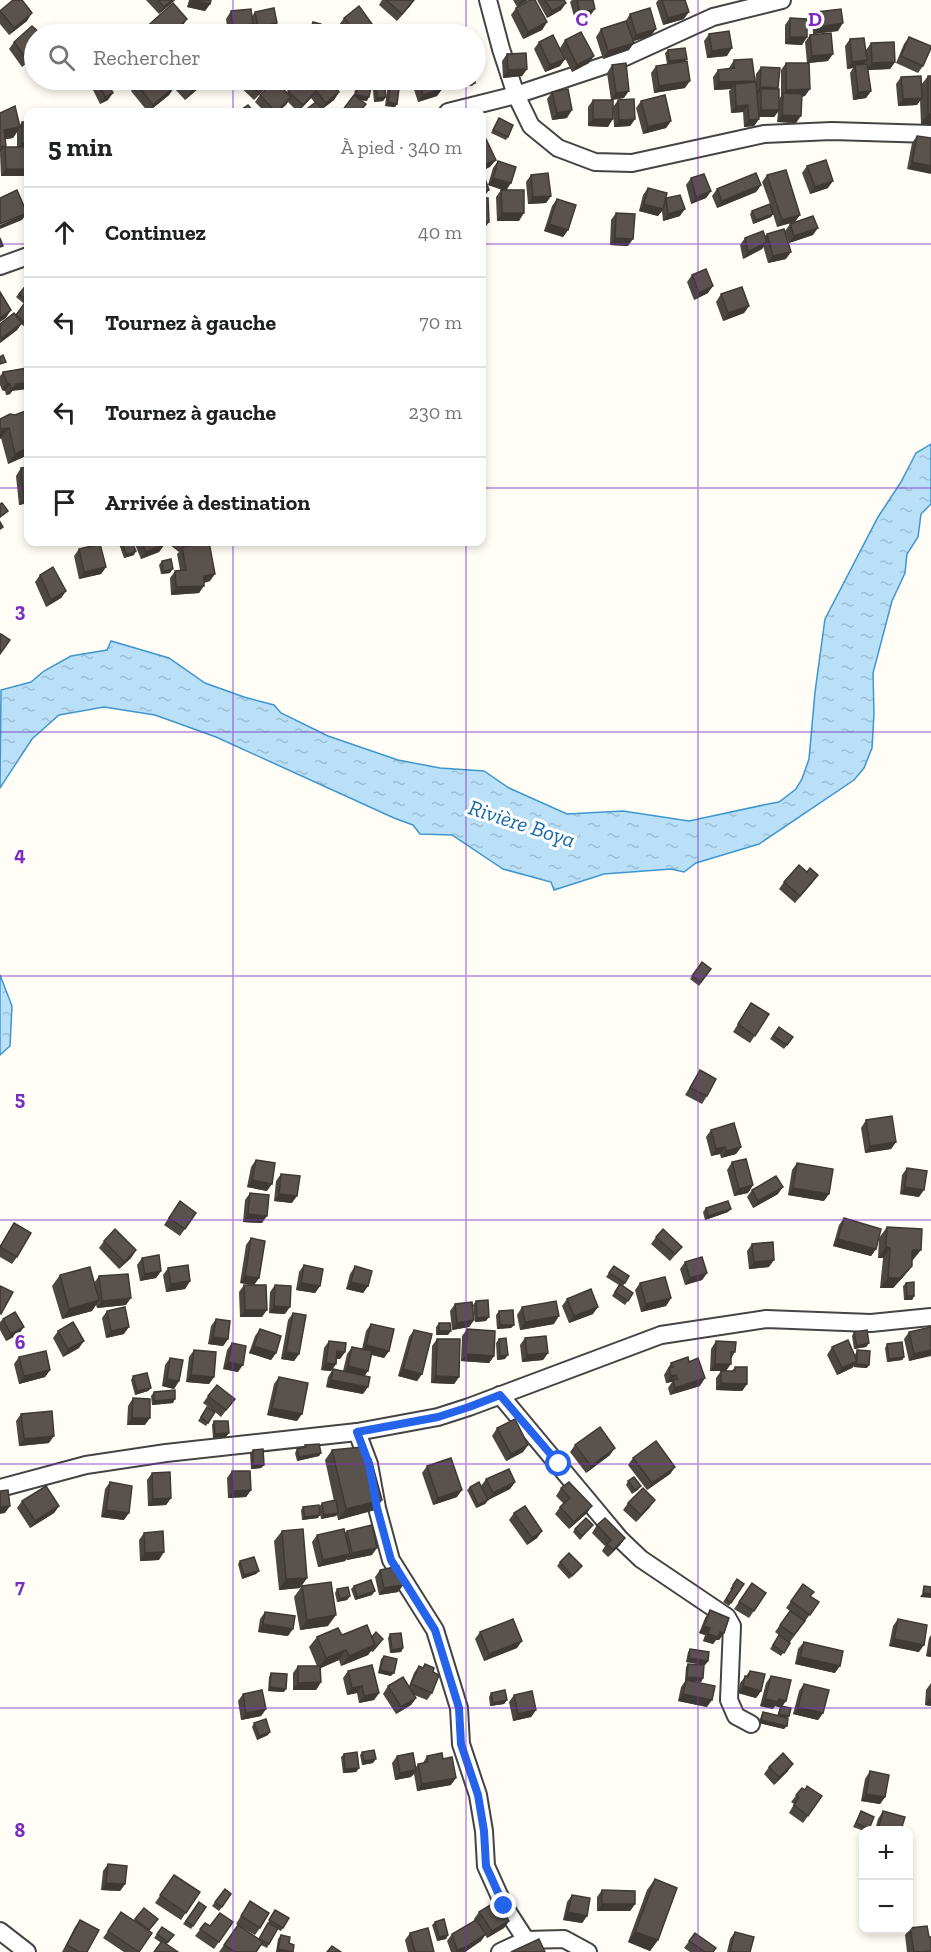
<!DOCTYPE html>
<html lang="fr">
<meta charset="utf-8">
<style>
:root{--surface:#fff;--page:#f6f6f6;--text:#202124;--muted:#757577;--line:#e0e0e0}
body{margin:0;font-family:"Zilla Slab",serif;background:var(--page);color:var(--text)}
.controls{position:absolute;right:18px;bottom:18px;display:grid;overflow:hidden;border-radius:12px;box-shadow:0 3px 9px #0003}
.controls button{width:54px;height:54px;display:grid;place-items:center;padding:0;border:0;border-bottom:2px solid var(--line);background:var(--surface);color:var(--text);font:30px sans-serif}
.stop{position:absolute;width:18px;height:18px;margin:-14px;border:4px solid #2563eb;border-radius:50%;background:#fff}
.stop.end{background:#2563eb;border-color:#fff;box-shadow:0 2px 6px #0008}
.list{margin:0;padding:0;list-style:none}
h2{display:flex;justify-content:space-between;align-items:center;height:78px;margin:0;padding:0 24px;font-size:26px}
h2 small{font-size:20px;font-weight:400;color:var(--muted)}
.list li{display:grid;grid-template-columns:39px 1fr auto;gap:18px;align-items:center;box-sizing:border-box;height:90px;padding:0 24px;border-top:2px solid var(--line)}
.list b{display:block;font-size:22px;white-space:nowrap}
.list em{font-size:20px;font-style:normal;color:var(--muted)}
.icon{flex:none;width:33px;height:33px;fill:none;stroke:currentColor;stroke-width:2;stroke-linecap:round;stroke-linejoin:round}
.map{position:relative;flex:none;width:931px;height:1952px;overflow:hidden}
.search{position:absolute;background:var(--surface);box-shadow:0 3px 9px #0003;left:24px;top:24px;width:462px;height:66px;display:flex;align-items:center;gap:15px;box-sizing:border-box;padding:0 21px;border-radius:33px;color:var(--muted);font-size:22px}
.panel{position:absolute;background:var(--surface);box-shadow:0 3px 9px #0003;left:24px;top:108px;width:462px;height:438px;border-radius:12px}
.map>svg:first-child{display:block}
.water{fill:url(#water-ripples);stroke:#3f96cf;stroke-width:1.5}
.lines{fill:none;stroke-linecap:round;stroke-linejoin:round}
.street-casing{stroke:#444;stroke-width:20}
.street{stroke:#fff;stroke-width:16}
.wall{fill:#4d4742}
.shaded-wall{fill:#3f3936}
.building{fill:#5a524d;stroke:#3f3936;stroke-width:1.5}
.route{stroke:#2563eb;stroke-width:8}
.grid{fill:none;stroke:#7b2cbf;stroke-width:1.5;stroke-opacity:0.55}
.labels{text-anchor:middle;stroke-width:6;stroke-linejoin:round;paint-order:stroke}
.water-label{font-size:22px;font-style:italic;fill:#1768a6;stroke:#fff}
.grid-label{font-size:20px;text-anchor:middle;font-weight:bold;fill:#7b2cbf;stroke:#fff;stroke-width:6;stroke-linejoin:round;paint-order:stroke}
</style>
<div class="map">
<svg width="931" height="1952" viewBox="0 0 931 1952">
<defs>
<pattern id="water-ripples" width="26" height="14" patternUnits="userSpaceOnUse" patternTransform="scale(1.5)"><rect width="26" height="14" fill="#b9e0f7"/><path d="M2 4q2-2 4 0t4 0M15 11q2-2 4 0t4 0" fill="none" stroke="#9ebfd3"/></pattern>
</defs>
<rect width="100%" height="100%" fill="#fffdf5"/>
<g class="water">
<polygon points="931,444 931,504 921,514 918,537 907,554 905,573 892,601 873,673 874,714 872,748 864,768 854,780 759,844 696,863 684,872 671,869 604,874 554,890 551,882 503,869 452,835 420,834 413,825 394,818 216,737 155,715 104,707 59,715 32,739 0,788 1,690 31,682 44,671 71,656 107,650 111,641 169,658 205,683 244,697 274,705 281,713 328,736 398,760 440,768 484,771 509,788 567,814 623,811 689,821 768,804 779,802 796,789 802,779 809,759 815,692 825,619 878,517 901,482 916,453"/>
<polygon points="0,975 12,1006 10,1046 0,1055"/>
</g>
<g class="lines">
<defs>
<g id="street">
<polyline points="488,0 501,49 516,95 531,126 558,148 595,162 632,163 764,134 832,131 931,134"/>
<polyline points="448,112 516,95 612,63 713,17 782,0"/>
<polyline points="0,266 28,256"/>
<polyline points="500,1395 620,1539 641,1559 727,1617 732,1626 729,1700 736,1716 751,1724"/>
<polyline points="357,1432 369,1464 377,1508 391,1560 435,1630 459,1708 461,1744 478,1795 484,1831 486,1866 504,1906 526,1940"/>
<polyline points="0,1488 86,1465 166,1453 357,1432 438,1417 469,1407 661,1335 766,1319 871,1323 931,1317"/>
<polyline points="0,1931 27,1952"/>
<polyline points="500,1952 526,1940 564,1939 588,1952"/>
</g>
</defs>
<use href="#street" class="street-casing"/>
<use href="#street" class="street"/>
</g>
<g class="wall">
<polygon points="146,0 175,0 159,14"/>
<polygon points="189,0 211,0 210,4 205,11 187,7"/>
<polygon points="382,0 414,0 397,21 379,5"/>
<polygon points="513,0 528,0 517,7"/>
<polygon points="537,0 564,0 566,3 561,10 547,18"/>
<polygon points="572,0 593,0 590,16 575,20 570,2"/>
<polygon points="658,0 685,0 684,19 663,25 656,3"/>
<polygon points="516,8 547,22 542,30 523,39 511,15"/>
<polygon points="0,10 27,21 9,35 0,24"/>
<polygon points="231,11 252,16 255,12 277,23 272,30 253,34 252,27 248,32 228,34 226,19"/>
<polygon points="817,12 838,31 813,34 812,19"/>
<polygon points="630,14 651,36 633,41 629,50 603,59 596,37 601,29 625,22"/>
<polygon points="344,18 372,24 367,31 362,34 347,34 339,25"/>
<polygon points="790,18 807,37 802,45 785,44 785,25"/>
<polygon points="313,22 319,34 308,34 310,26"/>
<polygon points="709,34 727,56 707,58 704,41"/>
<polygon points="810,35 828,61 809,63 805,96 802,97 796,123 777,122 778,112 774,117 759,117 759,119 754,126 744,127 743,112 731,113 729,91 731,89 714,90 713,77 718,70 729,68 734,60 755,81 753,83 755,82 756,74 761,67 778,88 777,89 779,99 781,96 781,70 786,63 807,63 805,42"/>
<polygon points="909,37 923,66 918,73 896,63 904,44"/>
<polygon points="850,39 866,50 871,43 895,62 890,69 868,70 871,91 866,98 853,100 850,73 853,68 847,69 845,46"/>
<polygon points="565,40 589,63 572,72 560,48"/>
<polygon points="14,42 34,56 22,67 9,49"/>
<polygon points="539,42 565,59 560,66 545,72 534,49"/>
<polygon points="668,50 685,62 685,88 654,93 651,73 656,66 667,64 665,53"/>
<polygon points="507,54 527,69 522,76 503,78 502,61"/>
<polygon points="34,60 34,69 31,64"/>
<polygon points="612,65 624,98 611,100 613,107 618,100 635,119 630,126 614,127 613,109 608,127 588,126 588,107 593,100 611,100 607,73"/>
<polygon points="928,76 931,76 931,125 921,124 920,100 917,105 898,106 896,84 901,77 921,85"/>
<polygon points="88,80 106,80 108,100 100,104"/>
<polygon points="140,80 208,80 185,100 174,88 169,95 148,112 131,91 136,83"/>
<polygon points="233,80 271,80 267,86 254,100"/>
<polygon points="299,80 314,89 339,92 334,100 322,109 324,112 303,112 315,103 311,98 298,112 288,102 278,112 265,112 255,102 260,95 287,93"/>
<polygon points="359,80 367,101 360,100 366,104 360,112 341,112 354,95 356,84"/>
<polygon points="372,80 384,80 386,97 383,101 374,102"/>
<polygon points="391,80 397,104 395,107 385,106 388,83"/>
<polygon points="411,80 439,80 442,89 437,96 418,102"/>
<polygon points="552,92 567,118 552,120 547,99"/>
<polygon points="641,101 671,121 666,128 643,134 636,108"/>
<polygon points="0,113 20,125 22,122 28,176 1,176 0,154 5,147 17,147 17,132 13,138 5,139"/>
<polygon points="499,118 508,137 506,140 491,133"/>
<polygon points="917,136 931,138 907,169 912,143"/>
<polygon points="498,161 507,190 519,221 497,221 496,197 501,190 503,190 488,185 493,168"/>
<polygon points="807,166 828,188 810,194 802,173"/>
<polygon points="531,175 551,196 546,203 528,204 526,182"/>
<polygon points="767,175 800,215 777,227 773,214 771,217 753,224 750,214 752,211 770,204 762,182"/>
<polygon points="691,178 711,191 706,198 691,204 686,185"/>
<polygon points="761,185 756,192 717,208 712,196 717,189"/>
<polygon points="648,188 666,198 680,216 663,221 662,211 658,216 639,211 643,195"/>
<polygon points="557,199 568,230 563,237 544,231 552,206"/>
<polygon points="616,213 628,246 610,245 611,220"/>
<polygon points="790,224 813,235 789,243 785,231"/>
<polygon points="767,234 786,259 768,263 763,246 762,249 743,259 740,245 745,238 765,236"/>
<polygon points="692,275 708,293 694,300 687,282"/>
<polygon points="27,284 28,285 28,307 16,297"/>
<polygon points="721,294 749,306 744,313 723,321 716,302"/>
<polygon points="16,315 28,322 25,327 21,324 17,330 0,343 0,324"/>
<polygon points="28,368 10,394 6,395 5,391 2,390 0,385 0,376 3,372"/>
<polygon points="28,410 28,455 8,464 1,438 0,439 0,419 15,415"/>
<polygon points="28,467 28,503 19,505 16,476 21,468"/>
<polygon points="120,542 132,542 134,555 124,558 119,544"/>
<polygon points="134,542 162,542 164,545 159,552 141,559"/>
<polygon points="166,542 192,542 188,546 210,581 204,583 199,593 171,595 170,578 175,571 180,570 177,554 179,552"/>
<polygon points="79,549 106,567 101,574 79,579 74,556"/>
<polygon points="162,561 170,573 161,574 159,565"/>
<polygon points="40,575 66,591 61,598 46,607 35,582"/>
<polygon points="784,882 813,882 795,903 779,889"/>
<polygon points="702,962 711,969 699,986 690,979"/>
<polygon points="751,1003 769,1014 750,1043 733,1032"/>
<polygon points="779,1027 793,1037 784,1049 770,1039"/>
<polygon points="700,1070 707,1096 702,1104 685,1095"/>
<polygon points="866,1120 896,1142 891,1149 865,1153 861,1128"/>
<polygon points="711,1130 741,1147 736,1154 721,1158 720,1154 711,1156 706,1137"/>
<polygon points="256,1160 267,1191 247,1187 251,1167"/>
<polygon points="732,1162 753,1185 748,1193 734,1196 727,1170"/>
<polygon points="797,1163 824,1201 788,1195 792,1170"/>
<polygon points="907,1168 919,1197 900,1194 902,1175"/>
<polygon points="281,1174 292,1203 274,1201 276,1181"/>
<polygon points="752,1190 778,1194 753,1208 747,1197"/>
<polygon points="250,1193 262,1223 243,1222 245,1200"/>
<polygon points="180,1201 196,1213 180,1236 164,1225"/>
<polygon points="706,1208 728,1212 705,1220 703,1212"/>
<polygon points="844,1218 876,1249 871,1256 833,1246 839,1225"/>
<polygon points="14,1223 17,1257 12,1264 0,1257 0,1246"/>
<polygon points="887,1227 913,1260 912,1260 912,1266 904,1276 893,1288 880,1288 883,1258 878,1258 879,1238"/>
<polygon points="656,1237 682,1247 670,1261 651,1244"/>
<polygon points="251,1238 259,1278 254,1285 262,1317 240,1317 239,1292 244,1285 252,1285 240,1283 246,1245"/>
<polygon points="104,1241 136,1250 131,1258 119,1269 99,1248"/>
<polygon points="752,1244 769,1267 749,1269 747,1251"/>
<polygon points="142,1258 161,1271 156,1278 140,1281 137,1265"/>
<polygon points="685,1262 707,1273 702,1280 685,1285 680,1269"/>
<polygon points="304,1265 320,1286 315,1293 296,1290 299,1272"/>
<polygon points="355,1266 368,1286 363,1293 346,1289 350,1274"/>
<polygon points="614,1266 629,1276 623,1286 633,1293 625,1305 612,1296 619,1285 606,1277"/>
<polygon points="168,1268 190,1281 185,1289 166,1292 163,1275"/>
<polygon points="60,1275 94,1283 99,1276 126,1305 97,1308 96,1305 92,1311 62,1319 52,1286"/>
<polygon points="640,1283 671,1298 666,1306 641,1312 635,1290"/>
<polygon points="906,1283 914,1296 912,1300 904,1300 903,1286"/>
<polygon points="275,1285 285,1314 269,1313 270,1292"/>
<polygon points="567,1299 593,1314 569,1323 562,1306"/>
<polygon points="476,1301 486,1321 475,1322 473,1305"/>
<polygon points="455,1304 474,1320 469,1327 452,1330 450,1311"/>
<polygon points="522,1307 554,1324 520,1330 517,1315"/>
<polygon points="107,1311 124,1334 106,1338 102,1318"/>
<polygon points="499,1311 514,1325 511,1328 497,1329 496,1315"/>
<polygon points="293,1313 299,1354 294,1361 281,1359 288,1320"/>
<polygon points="3,1319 19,1334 6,1341 0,1330 0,1322"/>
<polygon points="216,1319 228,1339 223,1346 208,1344 211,1326"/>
<polygon points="439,1323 448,1335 436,1335 436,1327"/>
<polygon points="371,1324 389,1351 384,1358 372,1355 365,1376 363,1394 326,1387 328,1377 333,1369 343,1371 347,1354 352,1347 362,1349 366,1331"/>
<polygon points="931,1327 931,1355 909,1361 904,1339 909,1332"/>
<polygon points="260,1329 276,1353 271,1360 249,1353 255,1336"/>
<polygon points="467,1329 494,1356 489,1363 461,1361 462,1336"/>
<polygon points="414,1330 422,1374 417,1381 398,1376 409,1337"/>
<polygon points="58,1331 79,1348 63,1357 53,1338"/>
<polygon points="854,1332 869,1343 866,1347 854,1349 852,1336"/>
<polygon points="525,1338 548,1353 543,1360 522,1362 520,1345"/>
<polygon points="437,1339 459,1377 454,1384 431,1383 432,1346"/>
<polygon points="499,1339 505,1359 497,1360 496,1343"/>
<polygon points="329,1341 345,1352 340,1359 336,1359 336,1364 331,1371 321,1370 324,1348"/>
<polygon points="716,1341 735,1352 731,1359 726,1371 732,1371 735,1367 747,1384 742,1391 716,1390 716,1378 721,1371 710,1371 711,1349"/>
<polygon points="232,1343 238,1372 223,1369 227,1350"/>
<polygon points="887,1344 904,1357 902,1360 887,1362 885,1348"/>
<polygon points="832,1347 855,1355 857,1350 867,1368 854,1367 854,1366 852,1368 837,1375 827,1355"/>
<polygon points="194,1350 214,1377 209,1384 186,1382 189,1357"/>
<polygon points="19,1357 50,1370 45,1377 19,1384 14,1364"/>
<polygon points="170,1358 179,1381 174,1389 162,1386 165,1365"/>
<polygon points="671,1363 700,1386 670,1395 668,1388 672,1382 671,1382 666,1383 664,1375"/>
<polygon points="133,1376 151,1388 148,1391 135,1395 131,1380"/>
<polygon points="279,1377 297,1421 267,1415 274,1384"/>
<polygon points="154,1392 173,1403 152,1405 151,1396"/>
<polygon points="208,1396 235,1399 221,1417 215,1412 206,1426 198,1421 207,1407 214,1411 203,1403"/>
<polygon points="133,1398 145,1425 127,1425 128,1406"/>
<polygon points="21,1414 49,1443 19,1446 16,1421"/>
<polygon points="214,1421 226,1437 213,1438 212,1425"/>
<polygon points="497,1428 528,1445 523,1452 506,1461 492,1436"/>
<polygon points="305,1445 321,1453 319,1456 297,1461 295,1453 297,1449 303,1448"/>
<polygon points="575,1445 610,1455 586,1473 570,1452"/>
<polygon points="253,1450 264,1465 261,1468 251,1469 250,1453"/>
<polygon points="332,1450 382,1500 375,1510 338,1520 337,1515 336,1516 321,1519 319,1507 322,1503 334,1501 325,1460"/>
<polygon points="633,1458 675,1467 670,1474 647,1490 628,1465"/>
<polygon points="427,1466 457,1497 433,1505 422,1473"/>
<polygon points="232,1471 251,1490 246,1497 228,1498 227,1478"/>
<polygon points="152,1473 171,1498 166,1505 148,1506 147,1480"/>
<polygon points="486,1479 515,1482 510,1489 488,1500 485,1504 476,1508 467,1490 470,1487 481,1486"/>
<polygon points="628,1481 641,1486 638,1490 632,1494 626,1485"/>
<polygon points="110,1482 124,1520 101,1517 105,1489"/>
<polygon points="561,1488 587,1513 569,1529 555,1514 563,1503 556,1496"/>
<polygon points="22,1501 59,1506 54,1513 30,1528 17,1508"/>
<polygon points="628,1503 650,1507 636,1522 623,1510"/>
<polygon points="303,1507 318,1518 302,1520 301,1510"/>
<polygon points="514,1513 542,1531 537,1538 527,1545 509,1520"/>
<polygon points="593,1525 580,1540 573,1532 575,1529"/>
<polygon points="597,1525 625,1538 620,1545 608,1557 602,1551 605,1546 592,1533"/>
<polygon points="282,1531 307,1578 300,1588 279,1590 274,1541"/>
<polygon points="347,1531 372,1555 347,1560 347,1559 345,1561 318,1567 312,1542 317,1535 345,1533"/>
<polygon points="144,1533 159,1560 140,1561 139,1540"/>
<polygon points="240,1561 259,1571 256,1574 242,1579 238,1564"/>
<polygon points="560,1562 579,1570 569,1579 557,1566"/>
<polygon points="380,1570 403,1585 398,1592 379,1595 375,1577"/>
<polygon points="737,1579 744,1584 729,1606 723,1602 732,1590 730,1589"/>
<polygon points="752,1583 766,1593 749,1618 734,1609"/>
<polygon points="803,1584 810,1596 819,1602 790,1642 790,1643 781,1656 770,1649 779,1635 775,1632 790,1611 786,1608"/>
<polygon points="302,1586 328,1626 300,1630 294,1597"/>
<polygon points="354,1586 372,1595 355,1600 351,1589"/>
<polygon points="337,1589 350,1596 347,1600 337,1602 335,1593"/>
<polygon points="710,1610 724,1633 719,1640 716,1640 713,1644 703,1641 705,1635 699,1633 705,1618"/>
<polygon points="265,1612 288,1636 258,1632 260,1619"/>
<polygon points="898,1619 919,1652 889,1646 893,1626"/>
<polygon points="480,1632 517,1648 484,1661 475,1639"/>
<polygon points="390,1634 403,1648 401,1652 390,1653 388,1638"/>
<polygon points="342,1635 372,1637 381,1642 373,1652 371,1651 368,1655 341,1666 339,1660 321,1668 321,1682 316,1690 293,1690 293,1673 298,1666 317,1666 309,1647 317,1637"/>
<polygon points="931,1635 931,1657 926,1656 929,1638"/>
<polygon points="804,1642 835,1673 795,1664 798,1649"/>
<polygon points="690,1649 708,1661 705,1665 686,1662 688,1652"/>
<polygon points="384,1656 391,1676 378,1673 381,1659"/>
<polygon points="425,1664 433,1672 432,1693 427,1700 414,1695 416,1698 411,1705 396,1714 383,1694 388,1686 409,1686 414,1673 419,1666 422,1668"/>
<polygon points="688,1664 703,1678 701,1682 694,1681 707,1707 678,1701 681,1687 686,1680 685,1680 686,1667"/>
<polygon points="348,1671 379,1693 374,1700 359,1703 357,1693 347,1695 343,1678"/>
<polygon points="750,1671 761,1691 756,1698 738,1693 740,1683"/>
<polygon points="271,1673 284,1692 268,1691 269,1677"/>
<polygon points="771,1676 786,1701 782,1706 787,1718 784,1729 759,1723 761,1716 763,1712 777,1716 780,1707 775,1706 773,1709 760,1706 766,1683"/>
<polygon points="931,1683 931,1706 925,1705 926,1690"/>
<polygon points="804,1684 823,1713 818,1720 793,1714 799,1691"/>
<polygon points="491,1693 507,1700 504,1704 490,1706 489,1697"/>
<polygon points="243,1694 266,1709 261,1716 241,1720 238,1701"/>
<polygon points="514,1695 536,1710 531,1717 513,1721 509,1702"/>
<polygon points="254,1723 268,1735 257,1740 252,1727"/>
<polygon points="362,1752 373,1763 362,1765 360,1755"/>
<polygon points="344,1754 359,1768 356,1772 343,1773 341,1757"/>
<polygon points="397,1756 416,1767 418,1764 423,1763 427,1756 451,1785 417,1791 414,1774 411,1777 395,1780 392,1763"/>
<polygon points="769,1767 788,1771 774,1785 764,1774"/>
<polygon points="870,1771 885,1797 880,1804 861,1801 865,1779"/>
<polygon points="802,1788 805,1790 822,1796 803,1823 789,1813 794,1804 791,1802"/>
<polygon points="861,1811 869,1829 868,1830 864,1831 853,1827"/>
<polygon points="883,1811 901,1830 875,1830 878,1819"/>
<polygon points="108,1864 125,1884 120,1891 101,1890 103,1871"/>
<polygon points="174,1875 200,1892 181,1920 155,1903"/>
<polygon points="655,1879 658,1940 650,1951 628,1942 647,1890"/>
<polygon points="225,1889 231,1894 219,1911 212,1906"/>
<polygon points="602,1890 635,1904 630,1911 597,1911 597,1897"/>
<polygon points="572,1895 587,1916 582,1923 563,1920 567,1902"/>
<polygon points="250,1901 260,1928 255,1935 236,1924"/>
<polygon points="199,1902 206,1907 191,1929 183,1924"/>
<polygon points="144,1908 158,1919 149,1931 139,1952 124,1952 103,1938 121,1912 134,1920"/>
<polygon points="275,1910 283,1928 281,1931 277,1929 267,1948 261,1945 256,1952 219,1952 224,1945 259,1939"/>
<polygon points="479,1912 509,1921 504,1928 487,1938 485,1935 481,1941 465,1952 451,1952 447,1941 452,1934 475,1921 474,1919"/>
<polygon points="80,1920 87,1952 62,1952 75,1927"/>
<polygon points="233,1922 214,1949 195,1936 205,1923 210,1926"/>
<polygon points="435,1922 448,1935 446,1939 437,1941 432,1925"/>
<polygon points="162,1927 174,1935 167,1944 160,1942 154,1938"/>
<polygon points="910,1928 931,1952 907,1952 905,1935"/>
<polygon points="735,1932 750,1952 727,1952 730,1939"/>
<polygon points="410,1933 434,1952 408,1952 405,1940"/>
<polygon points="695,1933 713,1952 690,1952 684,1948"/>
<polygon points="281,1935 289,1943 293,1952 276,1952 278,1939"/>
</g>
<g class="shaded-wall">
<polygon points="172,0 175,0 159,14 164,7"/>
<polygon points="192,0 210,4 205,11 187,7"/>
<polygon points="414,0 411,5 397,21 402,14"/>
<polygon points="521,0 528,0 517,7"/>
<polygon points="566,3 561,10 547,18 552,11"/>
<polygon points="595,9 590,16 575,20 580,13"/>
<polygon points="689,12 684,19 663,25 668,18"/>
<polygon points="32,13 27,21 9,35 14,28"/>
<polygon points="187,19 180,30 174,34 173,32"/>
<polygon points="547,22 542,30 523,39 528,32"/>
<polygon points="277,23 272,30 253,34 258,27"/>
<polygon points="843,23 838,31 813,34 818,27"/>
<polygon points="253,24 248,32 228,34 233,27"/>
<polygon points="372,24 367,31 362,34 358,34"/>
<polygon points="656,29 651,36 631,42 636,35"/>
<polygon points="790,37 807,37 802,45 785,44"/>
<polygon points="634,43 629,50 603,59 608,51"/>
<polygon points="732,48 727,56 707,58 712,51"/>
<polygon points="34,53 34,56 22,67 27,60"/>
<polygon points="833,54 828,61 807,63 812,56"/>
<polygon points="594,56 589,63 572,72 577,65"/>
<polygon points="565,59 560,66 545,72 550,65"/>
<polygon points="687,59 684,63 667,65 669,61"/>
<polygon points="867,60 862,68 855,65 853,68 847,69 852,62"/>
<polygon points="895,62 890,69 867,70 872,63"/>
<polygon points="527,69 522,76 503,78 508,70"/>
<polygon points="204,80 208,80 185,100 193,89"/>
<polygon points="271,80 267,86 254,100 259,93"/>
<polygon points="458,80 475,83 472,86 455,84"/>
<polygon points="690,81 685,88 654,93 659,86"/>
<polygon points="755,81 750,88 735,84 731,89 714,90 719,82"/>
<polygon points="174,87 169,95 148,112 153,105"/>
<polygon points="760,87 778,88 773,95 761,89 758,94 755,94"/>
<polygon points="442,89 437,96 418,102 423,95"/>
<polygon points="810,89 805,96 783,97 783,94 786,90"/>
<polygon points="316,91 311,98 298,112 303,105"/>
<polygon points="629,91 624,98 611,100 616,93"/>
<polygon points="871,91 866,98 853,100 858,92"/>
<polygon points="339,92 334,100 321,110 326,103"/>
<polygon points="113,93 108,100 100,104 105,97"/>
<polygon points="356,95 369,97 367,101 354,99"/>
<polygon points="291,97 286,105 278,112 276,112"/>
<polygon points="386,97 383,101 374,102 377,98"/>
<polygon points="922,98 917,105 898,106 903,99"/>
<polygon points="388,102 397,104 395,107 385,106"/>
<polygon points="748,105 743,112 731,113 736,106"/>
<polygon points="572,110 567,118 552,120 557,113"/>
<polygon points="761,110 779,110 774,117 756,117"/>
<polygon points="928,114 931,114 931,125 921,124"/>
<polygon points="782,115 801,116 796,123 777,122"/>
<polygon points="593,119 613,119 608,127 588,126"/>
<polygon points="635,119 630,126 614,127 619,120"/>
<polygon points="759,119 754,126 744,127 749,120"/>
<polygon points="671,121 666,128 643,134 648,127"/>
<polygon points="20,127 13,138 0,140 4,130"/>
<polygon points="22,143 28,143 28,150 17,150"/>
<polygon points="6,146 0,154 0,147"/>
<polygon points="496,160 490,167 482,171 482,166"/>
<polygon points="912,162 931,166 931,174 907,169"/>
<polygon points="6,169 28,169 28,176 1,176"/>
<polygon points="493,178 511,183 506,191 488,185"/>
<polygon points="833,181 828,188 810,194 815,187"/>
<polygon points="761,185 756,192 717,208 722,201"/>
<polygon points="489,190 484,197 482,198 482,192"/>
<polygon points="711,191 706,198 691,204 696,197"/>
<polygon points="551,196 546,203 528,204 533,197"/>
<polygon points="644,204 663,209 658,216 639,211"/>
<polygon points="685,209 680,216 663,221 668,214"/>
<polygon points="27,213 22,220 0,229 0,225"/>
<polygon points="502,213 524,213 519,221 497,221"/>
<polygon points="773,214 771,217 753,224 756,220"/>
<polygon points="800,215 795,222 777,227 782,220"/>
<polygon points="482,222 489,222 484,229 482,229"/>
<polygon points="549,224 568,230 563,237 544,231"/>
<polygon points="818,228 813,235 789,243 794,236"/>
<polygon points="615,238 633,239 628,246 610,245"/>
<polygon points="767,242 762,249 743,259 748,252"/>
<polygon points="791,252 786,259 768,263 773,256"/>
<polygon points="713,286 708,293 694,300 699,293"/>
<polygon points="749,306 744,313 723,321 728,313"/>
<polygon points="11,310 6,318 0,322 0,318"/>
<polygon points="22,323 17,330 0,343 2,338"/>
<polygon points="7,383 10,384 5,391 2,390"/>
<polygon points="28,383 28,389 12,391 10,394 6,395 11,388 15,384"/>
<polygon points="9,428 1,438 0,439 0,431 1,429"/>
<polygon points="28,448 28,455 8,464 15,454"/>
<polygon points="28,497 28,503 19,505 24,498"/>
<polygon points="164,545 159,552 141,559 146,552"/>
<polygon points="136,551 134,555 124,558 127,555"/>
<polygon points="106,567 101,574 79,579 84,572"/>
<polygon points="173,569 170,573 161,574 163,571"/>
<polygon points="215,574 210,581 199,583 204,576"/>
<polygon points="204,586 199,593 171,595 176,587"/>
<polygon points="66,591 61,598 46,607 51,600"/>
<polygon points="896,1142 891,1149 865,1153 870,1146"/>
<polygon points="725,1147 720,1154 711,1156 716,1149"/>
<polygon points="741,1147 736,1154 721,1158 726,1151"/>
<polygon points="252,1180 272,1184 267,1191 247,1187"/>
<polygon points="753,1185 748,1193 734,1196 739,1189"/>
<polygon points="783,1187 778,1194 753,1208 758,1201"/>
<polygon points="905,1187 924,1190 919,1197 900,1194"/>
<polygon points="793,1188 829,1194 824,1201 788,1195"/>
<polygon points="279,1194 297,1196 292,1203 274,1201"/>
<polygon points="731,1209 728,1212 705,1220 708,1216"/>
<polygon points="248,1214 267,1216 262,1223 243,1222"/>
<polygon points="838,1239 876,1249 871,1256 833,1246"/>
<polygon points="886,1247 890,1248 883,1258 878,1258"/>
<polygon points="136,1250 131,1258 119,1269 124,1262"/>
<polygon points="912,1250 921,1250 913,1260 905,1260"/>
<polygon points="774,1260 769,1267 749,1269 754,1262"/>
<polygon points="912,1266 904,1276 893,1288 880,1288 888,1278"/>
<polygon points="161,1271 156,1278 140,1281 145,1274"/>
<polygon points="707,1273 702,1280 685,1285 690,1278"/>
<polygon points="245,1276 259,1278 254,1285 240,1283"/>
<polygon points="190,1281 185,1289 166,1292 171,1284"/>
<polygon points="351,1282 368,1286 363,1293 346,1289"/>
<polygon points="301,1283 320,1286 315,1293 296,1290"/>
<polygon points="907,1296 914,1296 912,1300 904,1300"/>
<polygon points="131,1298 126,1305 97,1308 102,1301"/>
<polygon points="671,1298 666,1306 641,1312 646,1304"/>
<polygon points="99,1300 92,1311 62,1319 69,1309"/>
<polygon points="274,1306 290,1307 285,1314 269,1313"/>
<polygon points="598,1307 593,1314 569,1323 574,1316"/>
<polygon points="245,1310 267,1310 262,1317 240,1317"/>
<polygon points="559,1316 554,1324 520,1330 525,1322"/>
<polygon points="489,1317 486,1321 475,1322 477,1318"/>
<polygon points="474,1320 469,1327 452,1330 457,1323"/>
<polygon points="500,1325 514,1325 511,1328 497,1329"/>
<polygon points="24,1327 19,1334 6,1341 11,1334"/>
<polygon points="129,1327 124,1334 106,1338 111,1331"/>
<polygon points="439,1331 451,1331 448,1335 436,1335"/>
<polygon points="213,1337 228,1339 223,1346 208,1344"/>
<polygon points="84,1341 79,1348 63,1357 68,1349"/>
<polygon points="869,1343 866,1347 854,1349 857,1346"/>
<polygon points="366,1345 389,1351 384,1358 361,1352"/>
<polygon points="254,1346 276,1353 271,1360 249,1353"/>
<polygon points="931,1350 931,1356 909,1361 914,1354"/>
<polygon points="337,1351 345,1352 340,1359 332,1358"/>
<polygon points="286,1352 299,1354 294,1361 281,1359"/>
<polygon points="548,1353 543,1360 522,1362 527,1355"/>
<polygon points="466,1354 494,1356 489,1363 461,1361"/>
<polygon points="508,1355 505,1359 497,1360 500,1356"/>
<polygon points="904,1357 902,1360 887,1362 889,1359"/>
<polygon points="857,1361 852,1368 837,1375 842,1368"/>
<polygon points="228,1362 243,1365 238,1372 223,1369"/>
<polygon points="326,1363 336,1364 331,1371 321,1370"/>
<polygon points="715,1364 731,1364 726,1371 710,1371"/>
<polygon points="856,1364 869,1365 867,1368 854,1367"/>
<polygon points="348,1366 368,1371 363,1378 343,1373"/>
<polygon points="403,1369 422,1374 417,1381 398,1376"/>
<polygon points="50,1370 45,1377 19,1384 24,1376"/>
<polygon points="191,1375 214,1377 209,1384 186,1382"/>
<polygon points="676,1375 671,1382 666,1383 671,1376"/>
<polygon points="436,1376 459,1377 454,1384 431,1383"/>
<polygon points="705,1378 700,1386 670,1395 675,1388"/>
<polygon points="167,1379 179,1381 174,1389 162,1386"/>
<polygon points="331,1380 368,1387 363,1394 326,1387"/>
<polygon points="721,1383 747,1384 742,1391 716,1390"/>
<polygon points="151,1388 148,1391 135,1395 137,1391"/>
<polygon points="175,1399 173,1403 152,1405 154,1401"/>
<polygon points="272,1408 302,1414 297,1421 267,1415"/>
<polygon points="132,1418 150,1418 145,1425 127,1425"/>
<polygon points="229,1433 226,1437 213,1438 215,1434"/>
<polygon points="54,1436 49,1443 19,1446 24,1439"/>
<polygon points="528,1445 523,1452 506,1461 511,1454"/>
<polygon points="615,1448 610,1455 586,1473 591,1466"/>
<polygon points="321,1453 319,1456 297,1461 299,1457"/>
<polygon points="253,1465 264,1465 261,1468 251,1469"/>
<polygon points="675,1467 670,1474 647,1490 652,1483"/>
<polygon points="515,1482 510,1489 488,1500 493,1493"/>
<polygon points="251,1490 246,1497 228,1498 233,1491"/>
<polygon points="462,1490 457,1497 433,1505 438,1498"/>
<polygon points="171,1498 166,1505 148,1506 153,1499"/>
<polygon points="382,1500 375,1510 338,1520 346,1509"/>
<polygon points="488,1500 485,1504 476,1508 478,1505"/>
<polygon points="655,1500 650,1507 636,1522 641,1515"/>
<polygon points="10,1506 5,1513 0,1514 0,1507"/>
<polygon points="59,1506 54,1513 30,1528 35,1521"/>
<polygon points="592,1506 587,1513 569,1529 574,1522"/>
<polygon points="106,1510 129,1513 124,1520 101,1517"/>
<polygon points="338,1513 336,1516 321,1519 324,1515"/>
<polygon points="320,1515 318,1518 302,1520 305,1517"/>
<polygon points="542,1531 537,1538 527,1545 532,1538"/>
<polygon points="625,1538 620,1545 608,1557 613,1550"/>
<polygon points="377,1548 372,1555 347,1560 352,1553"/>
<polygon points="164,1552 159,1560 140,1561 145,1553"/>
<polygon points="350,1554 345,1561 318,1567 323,1560"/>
<polygon points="259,1571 256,1574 242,1579 244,1575"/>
<polygon points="307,1578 300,1588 279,1590 286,1579"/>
<polygon points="403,1585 398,1592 379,1595 384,1588"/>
<polygon points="375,1591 372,1595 355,1600 357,1597"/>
<polygon points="923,1593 931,1594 931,1598 920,1597"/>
<polygon points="350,1596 347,1600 337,1602 340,1599"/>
<polygon points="336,1615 328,1626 300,1630 307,1620"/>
<polygon points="263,1624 293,1629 288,1636 258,1632"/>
<polygon points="704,1626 710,1628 705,1635 699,1633"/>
<polygon points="720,1632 724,1633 719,1640 716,1640 713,1644 703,1641 708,1634"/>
<polygon points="894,1639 924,1645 919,1652 889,1646"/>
<polygon points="522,1641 517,1648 484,1661 489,1654"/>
<polygon points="375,1645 368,1655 341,1666 349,1656"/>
<polygon points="403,1648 401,1652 390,1653 392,1650"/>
<polygon points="931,1649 931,1657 926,1656"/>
<polygon points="346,1650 339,1660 318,1669 326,1658"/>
<polygon points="800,1657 840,1666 835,1673 795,1664"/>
<polygon points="689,1658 708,1661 705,1665 686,1662"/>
<polygon points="380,1670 394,1673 391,1676 378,1673"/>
<polygon points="687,1677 703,1678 701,1682 685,1680"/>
<polygon points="321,1682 316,1690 293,1690 298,1683"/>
<polygon points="362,1686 357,1693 347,1695 352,1688"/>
<polygon points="743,1686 761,1691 756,1698 738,1693"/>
<polygon points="270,1687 286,1689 284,1692 268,1691"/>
<polygon points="379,1693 374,1700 359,1703 364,1696"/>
<polygon points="683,1694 712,1700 707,1707 678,1701"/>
<polygon points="416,1698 411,1705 396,1714 401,1707"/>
<polygon points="930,1698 931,1698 931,1706 925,1705"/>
<polygon points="765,1699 779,1699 786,1701 781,1708 775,1706 773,1709 760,1706"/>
<polygon points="507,1700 504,1704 490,1706 493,1703"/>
<polygon points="798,1707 823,1713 818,1720 793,1714"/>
<polygon points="266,1709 261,1716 241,1720 246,1713"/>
<polygon points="536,1710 531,1717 513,1721 518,1714"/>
<polygon points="779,1714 789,1716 786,1719 777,1717"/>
<polygon points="761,1720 787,1726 784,1729 759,1723"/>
<polygon points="270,1732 268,1735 257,1740 259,1736"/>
<polygon points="376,1759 373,1763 362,1765 364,1761"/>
<polygon points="793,1764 788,1771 774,1785 779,1777"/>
<polygon points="359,1768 356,1772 343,1773 345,1769"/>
<polygon points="416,1770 411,1777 395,1780 400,1773"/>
<polygon points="456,1778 451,1785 417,1791 422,1784"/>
<polygon points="866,1794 885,1797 880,1804 861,1801"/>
<polygon points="106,1883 125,1884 120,1891 101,1890"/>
<polygon points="602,1904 635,1904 630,1911 597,1911"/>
<polygon points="568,1912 587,1916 582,1923 563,1920"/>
<polygon points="509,1921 504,1928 487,1938 492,1931"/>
<polygon points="635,1932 658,1940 650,1951 628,1942"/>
<polygon points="486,1934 481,1941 465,1952 456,1952 457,1950"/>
<polygon points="448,1935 446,1939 437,1941 439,1937"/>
<polygon points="278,1949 293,1952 276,1952"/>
</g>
<g class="building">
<polygon points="13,0 22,0 32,13 14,28 0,11"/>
<polygon points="158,0 172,0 164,7"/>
<polygon points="193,0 211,0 210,4"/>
<polygon points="386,0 414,0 402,14"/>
<polygon points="530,0 535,0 547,22 528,32 516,8"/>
<polygon points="545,0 564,0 566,3 552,11"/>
<polygon points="577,0 593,0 595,9 580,13"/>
<polygon points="662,0 685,0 689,12 668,18"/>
<polygon points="173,3 187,19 173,32 176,34 143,34 141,32"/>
<polygon points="359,6 372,24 357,34 344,18"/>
<polygon points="274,8 277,23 258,27 255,12"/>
<polygon points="650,8 656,29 636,35 630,14"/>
<polygon points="251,9 253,24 233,27 231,11"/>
<polygon points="841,9 843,23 818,27 817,12"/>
<polygon points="790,18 807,19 807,37 790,37"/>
<polygon points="626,21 634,43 608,51 601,29"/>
<polygon points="313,22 321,24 319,34 310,34"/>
<polygon points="32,26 41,34 34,34 34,53 27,60 14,42"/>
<polygon points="452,29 456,34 444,34"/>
<polygon points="429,31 430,34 423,34"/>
<polygon points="729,31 732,48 712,51 709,34"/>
<polygon points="581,32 594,56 577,65 565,40"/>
<polygon points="831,33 833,54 812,56 810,35"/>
<polygon points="553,35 565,59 550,65 539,42"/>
<polygon points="909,37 931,46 931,48 923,66 901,56"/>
<polygon points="864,38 867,60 852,62 850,39"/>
<polygon points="894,42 895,62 872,63 871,43"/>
<polygon points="685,48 687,59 669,61 668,50"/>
<polygon points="526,53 527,69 508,70 507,54"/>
<polygon points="752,59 755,81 719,82 718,70 734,68 734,60"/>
<polygon points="687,61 690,81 659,86 656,66"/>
<polygon points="626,63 629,91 616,93 612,65"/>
<polygon points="786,63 809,63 810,89 786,90"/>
<polygon points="867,64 871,91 858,92 855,65"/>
<polygon points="761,67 780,68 778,88 760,87"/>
<polygon points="921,76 922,98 903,99 901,77"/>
<rect x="928" y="76" width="3" height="38"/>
<polygon points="97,80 106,80 113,93 105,97"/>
<polygon points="140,80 168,80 174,87 153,105 136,83"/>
<polygon points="184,80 204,80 193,89"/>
<polygon points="245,80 271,80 259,93"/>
<polygon points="275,80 291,97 276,112 260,95"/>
<polygon points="299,80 304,80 314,89 326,80 329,80 339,92 326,103 316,91 303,105 288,91"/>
<polygon points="359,80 372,83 369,97 356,95"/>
<polygon points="375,80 384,80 386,97 377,98"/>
<polygon points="391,80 400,81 397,104 388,102"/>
<polygon points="419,80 439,80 442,89 423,95"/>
<polygon points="458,80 475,80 475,83"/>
<polygon points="756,82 759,119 749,120 748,105 736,106 735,84"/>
<polygon points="568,89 572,110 557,113 552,92"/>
<rect x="761" y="89" width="18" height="21"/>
<polygon points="783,93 802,94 801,116 782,115"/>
<polygon points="354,95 366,104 359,112 344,112 342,111"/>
<polygon points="665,95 671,121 648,127 641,101"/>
<polygon points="634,99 635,119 619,120 618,100"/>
<rect x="593" y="100" width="20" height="19"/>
<polygon points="316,102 324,112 305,112 304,111"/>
<polygon points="248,105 254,112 238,112"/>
<polygon points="15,106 20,127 4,130 6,146 0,147 0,113"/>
<polygon points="499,118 513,125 508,137 493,130"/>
<rect x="22" y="122" width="6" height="21"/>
<polygon points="917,136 931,138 931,166 912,162"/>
<polygon points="486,139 496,160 482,166 482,141"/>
<polygon points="5,147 28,147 28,169 6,169"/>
<polygon points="826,160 833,181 815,187 807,166"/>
<polygon points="498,161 516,167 511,183 493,178"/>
<polygon points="786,170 800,215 782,220 767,175"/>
<polygon points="482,173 483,173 489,190 482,192"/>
<polygon points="548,173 551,196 533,197 531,175"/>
<polygon points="756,173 761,185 722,201 717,189"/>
<polygon points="704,174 711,191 696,197 691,178"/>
<polygon points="648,188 667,193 663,209 644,204"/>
<polygon points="17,190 27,213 0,224 0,198"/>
<polygon points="501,190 524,190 524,213 502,213"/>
<polygon points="680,195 685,209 668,214 666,198"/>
<polygon points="482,198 488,198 489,222 482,222"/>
<polygon points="557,199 576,205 568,230 549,224"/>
<polygon points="770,204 773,214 756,220 752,211"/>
<polygon points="616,213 635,214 633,239 615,238"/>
<polygon points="813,216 818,228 794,236 790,224"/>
<polygon points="784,229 791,252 773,256 767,234"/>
<polygon points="763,231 767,242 748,252 745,238"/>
<polygon points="0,238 3,246 0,247"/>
<polygon points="706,269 713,286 699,293 692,275"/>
<polygon points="27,284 28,285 28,301 19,294"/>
<polygon points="742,287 749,306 728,313 721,294"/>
<polygon points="0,292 11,310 0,318"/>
<polygon points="24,304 28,308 28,322 27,324 16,315"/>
<polygon points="14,313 22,323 2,338 0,336 0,324"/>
<polygon points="3,355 6,362 0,364 0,357"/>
<polygon points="28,368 28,383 15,384 15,387 11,388 10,384 7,383 3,372"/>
<polygon points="28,410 28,448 15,454 9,428 1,429 0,427 0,419 10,414 15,415"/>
<polygon points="28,467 28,497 24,498 21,468"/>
<polygon points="2,503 8,511 0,517 0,504"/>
<polygon points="0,522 3,527 0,529"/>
<polygon points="121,542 132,542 136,551 127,555"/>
<polygon points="141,542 162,542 164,545 146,552"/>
<polygon points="180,542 191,542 187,546 209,542 215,574 204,576 204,586 176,587 175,571 186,570 182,547 186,546"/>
<polygon points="100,544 106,567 84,572 79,549"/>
<polygon points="171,559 173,569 163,571 162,561"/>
<polygon points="53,567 66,591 51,600 40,575"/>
<polygon points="0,634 1,634 10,640 0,654"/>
<polygon points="799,865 807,872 810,868 818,875 800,896 784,882"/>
<polygon points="702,962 711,969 701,982 692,976"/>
<polygon points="751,1003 769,1014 755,1036 738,1024"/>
<polygon points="779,1027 793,1037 787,1045 773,1036"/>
<polygon points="700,1070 716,1079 707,1096 690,1088"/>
<polygon points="892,1116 896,1142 870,1146 866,1120"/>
<polygon points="734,1123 741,1147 726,1151 725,1147 716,1149 711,1130"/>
<polygon points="746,1159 753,1185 739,1189 732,1162"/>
<polygon points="256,1160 275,1163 272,1184 252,1180"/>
<polygon points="797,1163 833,1169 829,1194 793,1188"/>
<polygon points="907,1168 927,1171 924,1190 905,1187"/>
<polygon points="281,1174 300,1176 297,1196 279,1194"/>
<polygon points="776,1176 783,1187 758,1201 752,1190"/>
<polygon points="250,1193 269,1195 267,1216 248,1214"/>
<polygon points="180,1201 196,1213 185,1229 169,1218"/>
<polygon points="728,1201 731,1209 708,1216 706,1208"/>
<polygon points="844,1218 881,1229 876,1249 838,1239"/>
<polygon points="14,1223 31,1233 17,1257 0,1247"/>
<polygon points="887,1227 922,1229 921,1250 912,1250 912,1266 900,1278 888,1278 890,1248 886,1247"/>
<polygon points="115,1229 136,1250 124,1262 104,1241"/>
<polygon points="663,1229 682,1247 675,1254 656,1237"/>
<polygon points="251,1238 265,1241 259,1278 245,1276"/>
<polygon points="773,1242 774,1260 754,1262 752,1244"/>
<polygon points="159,1255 161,1271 145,1274 142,1258"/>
<polygon points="702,1257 707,1273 690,1278 685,1262"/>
<polygon points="188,1265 190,1281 171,1284 168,1268"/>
<polygon points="304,1265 323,1269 320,1286 301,1283"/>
<polygon points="355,1266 372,1271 368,1286 351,1282"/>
<polygon points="614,1266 629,1276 625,1283 609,1273"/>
<polygon points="90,1267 99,1300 69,1309 60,1275"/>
<polygon points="128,1274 131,1298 102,1301 99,1276"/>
<polygon points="665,1277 671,1298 646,1304 640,1283"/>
<polygon points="914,1282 914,1296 907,1296 906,1283"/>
<polygon points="620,1284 633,1293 628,1301 615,1292"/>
<polygon points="244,1285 266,1285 267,1310 245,1310"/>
<polygon points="275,1285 291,1286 290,1307 274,1306"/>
<polygon points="0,1286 13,1292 1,1314 0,1313"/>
<polygon points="591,1289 598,1307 574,1316 567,1299"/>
<polygon points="488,1300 489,1317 477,1318 476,1301"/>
<polygon points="556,1301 559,1316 525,1322 522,1307"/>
<polygon points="472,1302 474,1320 457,1323 455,1304"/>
<polygon points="125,1307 129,1327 111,1331 107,1311"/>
<polygon points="513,1310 514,1325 500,1325 499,1311"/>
<polygon points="15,1312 24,1327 11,1334 3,1319"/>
<polygon points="293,1313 306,1315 299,1354 286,1352"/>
<polygon points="216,1319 230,1321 228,1339 213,1337"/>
<polygon points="73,1322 84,1341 68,1349 58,1331"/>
<polygon points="439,1323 450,1323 451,1331 439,1331"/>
<polygon points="371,1324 394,1329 389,1351 366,1345"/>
<polygon points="931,1327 931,1350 914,1354 909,1332"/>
<polygon points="260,1329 281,1336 276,1353 254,1346"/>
<polygon points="467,1329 495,1331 494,1356 466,1354"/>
<polygon points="414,1330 432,1334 422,1374 403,1369"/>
<polygon points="867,1330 869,1343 857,1346 854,1332"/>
<polygon points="546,1336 548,1353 527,1355 525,1338"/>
<polygon points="506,1338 508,1355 500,1356 499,1339"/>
<polygon points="437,1339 460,1339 459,1377 436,1376"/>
<polygon points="848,1340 857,1361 842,1368 832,1347"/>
<polygon points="329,1341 346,1343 345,1352 337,1351 336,1364 326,1363"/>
<polygon points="716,1341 736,1342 735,1352 731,1352 731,1364 715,1364"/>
<polygon points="902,1342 904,1357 889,1359 887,1344"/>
<polygon points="232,1343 246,1346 243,1365 228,1362"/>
<polygon points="352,1347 372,1351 368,1371 348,1366"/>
<polygon points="194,1350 216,1352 214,1377 191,1375"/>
<polygon points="857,1350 870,1351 869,1365 856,1364 857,1361"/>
<polygon points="46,1351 50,1370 24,1376 19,1357"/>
<polygon points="688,1357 689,1362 698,1358 705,1378 675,1388 673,1380 678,1379 676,1375 671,1376 669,1368 673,1367 671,1363"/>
<polygon points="170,1358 183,1360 179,1381 167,1379"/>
<polygon points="735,1367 747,1367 747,1384 721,1383 721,1371 735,1371"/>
<polygon points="333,1369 370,1377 368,1387 331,1380"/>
<polygon points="147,1373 151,1388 137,1391 133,1376"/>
<polygon points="279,1377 308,1383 302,1414 272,1408"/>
<polygon points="217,1385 235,1399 226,1410 208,1396"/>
<polygon points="175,1390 175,1399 154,1401 154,1392"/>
<polygon points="133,1398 150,1399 150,1418 132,1418"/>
<polygon points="207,1407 215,1412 208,1423 201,1417"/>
<polygon points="52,1411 54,1436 24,1439 21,1414"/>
<polygon points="515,1419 528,1445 511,1454 497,1428"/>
<polygon points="214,1421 228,1421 229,1433 215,1434"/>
<polygon points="600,1427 615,1448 591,1466 575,1445"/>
<polygon points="656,1441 675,1467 652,1483 633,1458"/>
<polygon points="319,1444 321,1453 299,1457 297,1449 306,1447 305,1445"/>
<polygon points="362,1447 371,1459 382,1500 346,1509 332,1450"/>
<polygon points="263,1449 264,1465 253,1465 253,1450"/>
<polygon points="451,1458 462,1490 438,1498 427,1466"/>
<polygon points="509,1469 515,1482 493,1493 486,1479"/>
<polygon points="232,1471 250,1471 251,1490 233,1491"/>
<polygon points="170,1472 171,1498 153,1499 152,1473"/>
<polygon points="634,1477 641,1486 635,1490 628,1481"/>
<polygon points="110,1482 132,1486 129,1513 106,1510"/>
<polygon points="479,1482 488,1500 478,1505 470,1487"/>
<polygon points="569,1482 592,1506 574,1522 560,1507 570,1498 561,1488"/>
<polygon points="46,1486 59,1506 35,1521 22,1501"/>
<polygon points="643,1488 655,1500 641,1515 628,1503"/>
<polygon points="8,1490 10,1506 0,1507 0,1491"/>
<polygon points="336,1500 338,1513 324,1515 322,1503"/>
<polygon points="319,1505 320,1515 305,1517 303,1507"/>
<polygon points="525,1506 542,1531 532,1538 514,1513"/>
<polygon points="586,1518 593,1525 582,1536 575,1529"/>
<polygon points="605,1518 625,1538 613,1550 607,1544 611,1540 597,1525"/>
<polygon points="372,1525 377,1548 352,1553 347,1531"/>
<polygon points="303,1529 307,1578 286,1579 282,1531"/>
<polygon points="344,1529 350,1554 323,1560 317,1535"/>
<polygon points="163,1531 164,1552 145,1553 144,1533"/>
<polygon points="569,1553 582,1566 572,1576 560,1562"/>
<polygon points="254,1557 259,1571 244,1575 240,1561"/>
<polygon points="399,1566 403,1585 384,1588 380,1570"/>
<polygon points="737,1579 744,1584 731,1603 726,1599 734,1586 733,1585"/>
<polygon points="371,1580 375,1591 357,1597 354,1586"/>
<polygon points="331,1582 336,1615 307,1620 302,1586"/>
<polygon points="752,1583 766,1593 754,1611 739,1602"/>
<polygon points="803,1584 814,1592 810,1596 819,1602 810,1615 791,1601"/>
<polygon points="924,1586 931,1587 931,1594 923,1593"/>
<polygon points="348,1587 350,1596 340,1599 337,1589"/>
<polygon points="710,1610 729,1618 724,1633 720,1632 718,1637 708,1634 710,1628 704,1626"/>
<polygon points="790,1611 805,1621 794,1635 780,1625"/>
<polygon points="265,1612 295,1616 293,1629 263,1624"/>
<polygon points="513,1619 522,1641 489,1654 480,1632"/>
<polygon points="898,1619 927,1625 924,1645 894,1639"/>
<polygon points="367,1625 375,1645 349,1656 346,1650 326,1658 317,1637 338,1628 342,1635"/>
<polygon points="376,1632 383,1639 375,1648 374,1647 375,1645 372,1637"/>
<polygon points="401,1633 403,1648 392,1650 390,1634"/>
<polygon points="779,1635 790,1643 784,1653 773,1645"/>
<polygon points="804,1642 843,1651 840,1666 800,1657"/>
<polygon points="690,1649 709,1652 708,1661 689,1658"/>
<polygon points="384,1656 397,1659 394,1673 380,1670"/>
<polygon points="425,1664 434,1668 433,1672 439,1675 432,1693 411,1684 419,1666 423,1668"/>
<polygon points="688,1664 704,1665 703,1678 687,1677"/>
<polygon points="372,1665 379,1693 364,1696 362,1686 352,1688 348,1671"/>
<polygon points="298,1666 320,1666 321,1682 298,1683"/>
<polygon points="750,1671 765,1674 761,1691 743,1686 745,1676 748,1677"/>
<polygon points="271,1673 287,1674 286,1689 270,1687"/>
<polygon points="771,1676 791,1680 786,1701 779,1699 778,1702 765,1699"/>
<polygon points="403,1677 416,1698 401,1707 388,1686"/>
<polygon points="686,1680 715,1686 712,1700 683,1694"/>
<polygon points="804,1684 829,1690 823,1713 798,1707"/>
<polygon points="262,1690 266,1709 246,1713 243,1694"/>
<polygon points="505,1690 507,1700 493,1703 491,1693"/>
<polygon points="532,1691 536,1710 518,1714 514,1695"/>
<polygon points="781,1706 791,1708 789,1716 779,1714"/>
<polygon points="763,1712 788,1718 787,1726 761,1720"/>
<polygon points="266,1719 270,1732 259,1736 254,1723"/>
<polygon points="374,1750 376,1759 364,1761 362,1752"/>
<polygon points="357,1752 359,1768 345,1769 344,1754"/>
<polygon points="413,1753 416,1770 400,1773 397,1756"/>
<polygon points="442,1753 443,1759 452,1757 456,1778 422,1784 418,1764 428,1762 427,1756"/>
<polygon points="783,1753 793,1764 779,1777 769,1767"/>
<polygon points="870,1771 889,1775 885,1797 866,1794"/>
<polygon points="807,1786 822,1796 808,1816 794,1805 799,1797 796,1795 802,1788 805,1790"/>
<polygon points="861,1811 874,1817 869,1829 856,1823"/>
<polygon points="883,1811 905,1817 901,1830 878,1830"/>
<polygon points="108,1864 127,1866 125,1884 106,1883"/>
<polygon points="174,1875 200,1892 186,1913 160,1895"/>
<polygon points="655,1879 677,1888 658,1940 635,1932"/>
<polygon points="225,1889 231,1894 222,1907 215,1902"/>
<polygon points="602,1890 635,1891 635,1904 602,1904"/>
<polygon points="572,1895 590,1898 587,1916 568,1912"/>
<polygon points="250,1901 269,1913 260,1928 241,1916"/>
<polygon points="497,1901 509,1921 492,1931 479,1912"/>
<polygon points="199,1902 206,1907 193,1926 186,1921"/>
<polygon points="144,1908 158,1919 149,1930 135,1919"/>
<polygon points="275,1910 289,1918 283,1928 269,1920"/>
<polygon points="121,1912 152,1933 139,1952 108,1931"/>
<polygon points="220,1913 233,1922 219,1942 200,1929 205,1923 210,1926"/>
<polygon points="444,1919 448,1935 439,1937 435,1922"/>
<polygon points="80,1920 99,1930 87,1952 79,1952 67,1945"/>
<polygon points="476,1920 486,1934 466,1947 457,1950 452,1934"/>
<polygon points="268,1923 278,1928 269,1944 259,1939"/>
<polygon points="238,1925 263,1942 256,1952 235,1952 224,1945"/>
<polygon points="927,1926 929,1937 931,1937 931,1951 914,1952 910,1928"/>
<polygon points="162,1927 174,1935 168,1942 157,1934"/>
<polygon points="428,1928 434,1952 415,1952 410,1933"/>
<polygon points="735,1932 754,1937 750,1952 735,1952 730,1951"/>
<polygon points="695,1933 716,1948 713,1952 705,1952 689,1941"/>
<polygon points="281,1935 290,1937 289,1943 294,1945 293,1952 278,1949"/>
<polygon points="539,1939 545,1952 511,1952"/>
<polygon points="162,1941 178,1952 154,1952"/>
<polygon points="332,1946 341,1952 327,1952"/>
</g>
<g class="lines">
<polyline class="route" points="504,1906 486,1866 484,1831 478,1795 461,1744 459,1708 435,1630 391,1560 377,1508 369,1464 357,1432 438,1417 469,1407 500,1395 559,1464"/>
</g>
<path class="grid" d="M233,0v34M466,0v34M698,0v1952M233,80v32M466,80v32M0,244h28M482,244h449M0,488h28M482,488h449M233,542v1410M466,542v1410M0,732h931M0,976h931M0,1220h931M0,1464h931M0,1708h931"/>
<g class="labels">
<g class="water-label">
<text transform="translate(522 823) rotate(18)" y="8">Rivière Boya</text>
</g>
</g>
<g class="grid-label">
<text x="582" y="26">C</text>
<text x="815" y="26">D</text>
<text x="20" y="617">3</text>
<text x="20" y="861">4</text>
<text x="20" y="1105">5</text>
<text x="20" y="1349">6</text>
<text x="20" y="1593">7</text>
<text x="20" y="1837">8</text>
</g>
</svg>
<div class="controls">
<button>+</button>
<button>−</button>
</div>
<div class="stop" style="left:559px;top:1464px"></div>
<div class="stop end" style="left:504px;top:1906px"></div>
<div class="search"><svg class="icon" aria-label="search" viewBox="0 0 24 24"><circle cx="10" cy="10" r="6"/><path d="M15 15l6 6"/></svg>Rechercher</div>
<section class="panel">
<h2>5 min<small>À pied · 340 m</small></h2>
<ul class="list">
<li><svg class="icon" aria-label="ahead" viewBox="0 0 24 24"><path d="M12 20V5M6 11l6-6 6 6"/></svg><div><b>Continuez</b></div><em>40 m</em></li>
<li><svg class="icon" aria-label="left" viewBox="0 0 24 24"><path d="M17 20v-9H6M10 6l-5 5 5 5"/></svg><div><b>Tournez à gauche</b></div><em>70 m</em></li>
<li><svg class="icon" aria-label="left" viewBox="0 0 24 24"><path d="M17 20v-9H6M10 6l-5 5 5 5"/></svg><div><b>Tournez à gauche</b></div><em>230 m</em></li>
<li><svg class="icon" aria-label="arrive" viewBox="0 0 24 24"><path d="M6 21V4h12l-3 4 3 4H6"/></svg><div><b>Arrivée à destination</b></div></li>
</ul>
</section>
</div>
